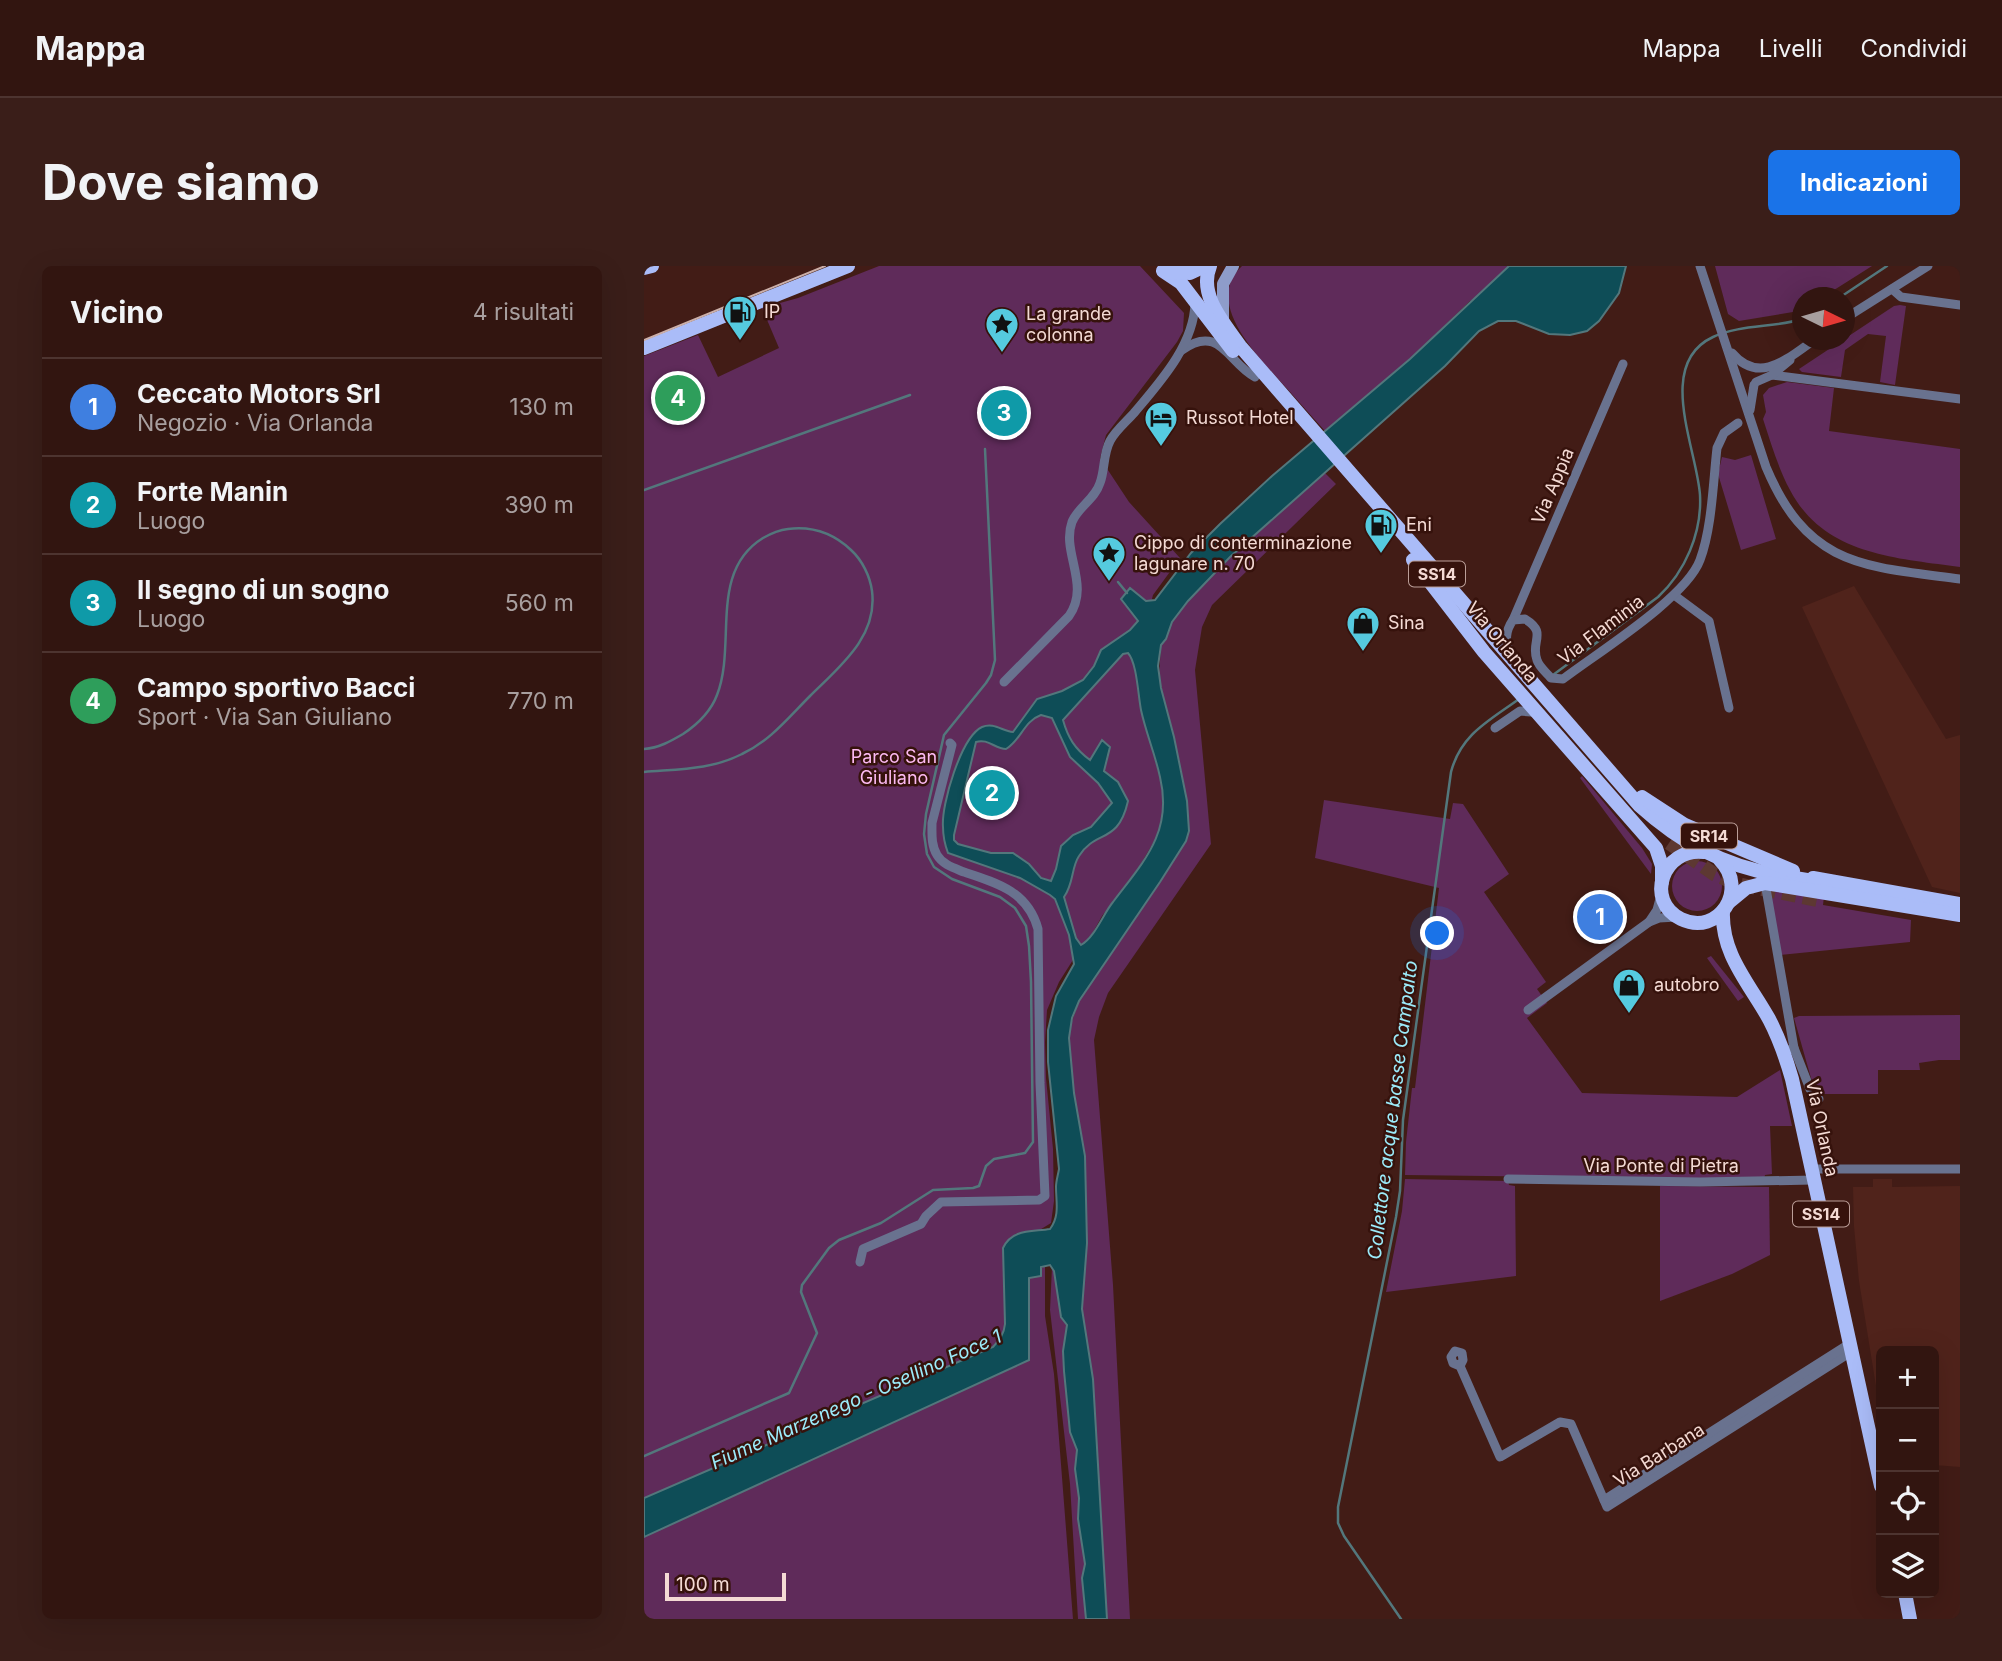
<!DOCTYPE html>
<html lang="it">
<meta charset="utf-8">
<style>
:root{--surface:#321510;--page:#3a1e19;--text:#f1f3f6;--muted:#a89f9f;--line:#4d3430;--accent:#1a73e8}
body{margin:0;font-family:Inter,sans-serif;background:var(--page);color:var(--text)}
.controls{position:absolute;right:21px;bottom:21px;display:grid;overflow:hidden;border-radius:10px;box-shadow:0 7px 28px #0002}
.controls button{width:63px;height:63px;display:grid;place-items:center;padding:0;border:0;border-bottom:2px solid var(--line);background:var(--surface);color:var(--text);font:35px sans-serif}
.compass{position:absolute;left:1148px;top:21px;width:63px;height:63px;border-radius:50%;background:var(--surface);box-shadow:0 7px 28px #0002;rotate:95deg}
.scale{position:absolute;left:21px;bottom:18px;width:121px;box-sizing:border-box;padding-left:7px;border:4px solid #f4dad4;border-top:0;font-size:19px;line-height:24px;white-space:nowrap;color:#f4dad4;-webkit-text-stroke:5px #36120c;paint-order:stroke}
.you{position:absolute;left:794px;top:668px;width:24px;height:24px;margin:-18px;border:5px solid #fff;border-radius:50%;background:#1a73e8;box-shadow:0 0 0 10px #1a73e833}
.badge{display:grid;place-items:center;width:46px;height:46px;border-radius:50%;background:var(--accent);color:#fff;font-size:23px;font-weight:700}
.pin{position:absolute;translate:-50% -50%;border:4px solid #fff;box-shadow:0 2px 7px #0006}
.list{margin:0;padding:0;list-style:none}
h2{display:flex;justify-content:space-between;align-items:center;height:91px;margin:0;padding:0 28px;font-size:30px}
h2 small{font-size:23px;font-weight:400;color:var(--muted)}
.list li{display:grid;grid-template-columns:46px 1fr auto;gap:21px;align-items:center;box-sizing:border-box;height:98px;padding:0 28px;border-top:2px solid var(--line)}
.list b{display:block;font-size:26px;white-space:nowrap}
.list p{margin:0;font-size:23px;white-space:nowrap;color:var(--muted)}
.list em{font-size:23px;font-style:normal;color:var(--muted)}
.icon{flex:none;width:38px;height:38px;fill:none;stroke:currentColor;stroke-width:2;stroke-linecap:round;stroke-linejoin:round}
.map{position:relative;flex:none;width:1316px;height:1353px;overflow:hidden;border-radius:10px}
header{display:flex;align-items:center;gap:42px;box-sizing:border-box;height:98px;padding:0 35px;background:var(--surface);border-bottom:2px solid var(--line)}
header strong{font-size:33px}
nav{display:flex;gap:38px;margin-inline-start:auto;font-size:24px}
.intro{display:flex;align-items:center;justify-content:space-between;box-sizing:border-box;height:168px;padding:0 42px}
h1{margin:0;font-size:49px}
.button{padding:18px 32px;border-radius:10px;background:var(--accent);color:#fff;font-size:24px;font-weight:700}
main{display:flex;gap:42px;padding:0 42px}
aside{flex:1;background:var(--surface);border-radius:10px;box-shadow:0 7px 28px #0002}
.map>svg:first-child{display:block}
.built{fill:#50231b}
.green{fill:#5f2b5a}
.water{fill:#0e4d57;stroke:#53777c;stroke-width:2;fill-rule:evenodd}
.lines{fill:none;stroke-linecap:round;stroke-linejoin:round}
.stream{stroke:#53777c;stroke-width:2.5}
.primary-tunnel{stroke:#5d3832;stroke-width:14;stroke-dasharray:14 7;stroke-linecap:butt}
.minor{stroke:#69728f;stroke-width:9}
.secondary{stroke:#8e9cca;stroke-width:12}
.primary{stroke:#aabcf8;stroke-width:14}
.tram{stroke:#cbafa9;stroke-width:2}
.labels{text-anchor:middle;stroke-width:5;stroke-linejoin:round;paint-order:stroke}
.shield{fill:#36120c;stroke:#bb9e98;stroke-width:2}
.shield-label{font-size:16px;font-weight:bold;fill:#f4dad4}
.poi-label{font-size:18px;fill:#f4dad4;stroke:#36120c;text-anchor:start}
.street-label{font-size:18px;fill:#f4dad4;stroke:#36120c}
.park-label{font-size:18px;fill:#fcb9f2;stroke:#36120c}
.water-label{font-size:19px;font-style:italic;fill:#9cebfa;stroke:#36120c}
</style>
<header>
<strong>Mappa</strong>
<nav><a>Mappa</a><a>Livelli</a><a>Condividi</a></nav>
</header>
<div class="intro"><h1>Dove siamo</h1><a class="button">Indicazioni</a></div>
<main>
<aside>
<h2>Vicino<small>4 risultati</small></h2>
<ul class="list">
<li><span class="badge" style="background:#3f7fe0">1</span><div><b>Ceccato Motors Srl</b><p>Negozio · Via Orlanda</p></div><em>130 m</em></li>
<li><span class="badge" style="background:#0f9aa8">2</span><div><b>Forte Manin</b><p>Luogo</p></div><em>390 m</em></li>
<li><span class="badge" style="background:#0f9aa8">3</span><div><b>Il segno di un sogno</b><p>Luogo</p></div><em>560 m</em></li>
<li><span class="badge" style="background:#2e9e5b">4</span><div><b>Campo sportivo Bacci</b><p>Sport · Via San Giuliano</p></div><em>770 m</em></li>
</ul>
</aside>
<div class="map">
<svg width="1316" height="1353" viewBox="0 0 1316 1353">
<rect width="100%" height="100%" fill="#421c16"/>
<g class="built">
<polygon points="1210,320 1302,473 1316,469 1316,627 1288,621 1158,341"/>
<polygon points="1229,913 1248,913 1248,921 1316,920 1316,1201 1290,1199 1290,1085 1237,1085 1237,1151 1215,1015 1210,960 1209,921 1229,921"/>
</g>
<g class="green">
<polygon points="235,0 496,0 540,47 539,65 533,76 462,169 456,192 485,236 536,292 509,329 495,382 495,435 520,527 521,540 518,562 495,601 458,650 448,668 439,678 415,716 403,744 401,776 402,812 409,883 410,935 407,957 394,965 371,968 360,1067 349,1081 0,1232 0,90 54,69 74,111 135,82 118,42 154,32"/>
<path d="M598,0h353l-125,35 -60,58 -85,72c-15,-16 -29,-33 -44,-49 -24,-27 -78,-80 -39,-116z"/>
<polygon points="1071,0 1228,0 1179,31 1158,32 1158,43 1155,45 1095,55 1084,48"/>
<polygon points="1256,39 1262,40 1251,119 1236,116 1242,70 1224,68 1201,84 1197,111 1158,106 1155,103 1250,40"/>
<path d="M1143,116l47,6 -5,43 131,18v118c-64,-9 -136,-12 -170,-77 -12,-22 -19,-47 -27,-71l3,-7 -3,-17 6,-7z"/>
<polygon points="1107,189 1132,273 1097,284 1074,208 1078,191 1091,194"/>
<polygon points="680,206 692,218 568,339 558,361 551,404 567,578 464,727 455,751 450,774 469,1019 486,1353 463,1353 449,1113 438,1043 443,976 441,890 430,827 426,787 426,761 435,735 516,616 542,575 545,565 543,535 515,411 517,379 522,373 528,356 550,328 586,291"/>
<polygon points="938,510 998,582 1008,598 1007,608 936,512"/>
<polygon points="680,534 806,553 809,537 819,538 865,608 840,626 902,716 893,723 903,737 883,752 938,827 1093,831 1136,804 1148,860 1126,860 1128,908 1121,909 1120,913 1078,913 761,909 762,876 768,822 771,822 795,622 671,592"/>
<circle cx="1053" cy="620" r="25"/>
<polygon points="1126,623 1180,630 1179,639 1267,654 1266,676 1136,689"/>
<polygon points="1067,690 1100,731 1094,735 1063,692"/>
<polygon points="1316,749 1316,794 1295,794 1275,797 1276,804 1234,804 1234,828 1175,828 1167,812 1150,752 1155,750"/>
<polygon points="761,913 864,915 865,919 871,920 872,1010 742,1026 758,945"/>
<polygon points="1016,920 1125,921 1126,989 1088,1008 1016,1035"/>
<polygon points="401,1000 401,1050 410,1108 429,1353 0,1353 0,1271 385,1094 385,1011"/>
<path d="M408,1001c7,18 4,43 15,58l-4,26 1,20 6,61 7,18 -2,19 4,29 -1,21 7,45 1,55h-8l-8,-135 -20,-174z"/>
</g>
<path class="water" d="M865,0h117l-7,27 -20,28 -12,10 -17,4 -21,-1 -33,-13h-18l-19,10 -34,35 -215,191 -42,44 -16,21 -6,17 -5,6 -3,21 3,22 13,49 13,64 2,30 -3,10 -26,41 -81,119 -7,17 -3,20 5,55 11,63 2,87 -5,66 11,70 14,240h-21l-4,-41 3,-14 -7,-45 1,-21 -4,-29 2,-19 -7,-18 -6,-61 -1,-20 4,-26 -6,-8 -7,-46 -4,-6 -9,2v9l-12,2v82l-385,177v-39l349,-151c7,-8 11,-13 12,-23l-2,-76c9,-19 28,-16 47,-19 10,-13 6,-27 6,-42 0,-6 2,-12 3,-18l-11,-107v-32l8,-34 18,-32 -5,-29 -14,-36 -5,-4 -30,-17 -72,-25c-3,-8 -5,-18 -5,-26 -2,-22 18,-90 39,-100 12,-5 20,4 31,5l24,-33 25,-8 21,-11 11,-14 7,-16 29,-20 8,-9 -17,-22 9,-11 16,13 9,-1 36,-47 29,-29 52,-48 138,-117zM484,387c9,10 10,42 13,57 5,23 14,44 19,67 13,55 -16,84 -47,125 -10,12 -18,35 -32,43l-5,-7 -12,-41c10,-14 7,-29 15,-41 17,-27 39,-11 49,-55l-10,-19 -14,-11 6,-24 -8,-7 -12,20c-15,-11 -22,-22 -27,-40l60,-66zM397,449l11,3 18,39 28,26 14,20 -21,24 -18,8 -12,11 -5,23 -5,12 -10,-3 -12,-14 -16,-11h-22l-33,-9 -4,-4v-5l22,-93c12,-4 19,7 30,7 15,-9 18,-28 35,-34z"/>
<g class="lines">
<g class="stream">
<polyline points="1195,32 1243,0"/>
<polyline points="0,224 266,129"/>
<polyline points="474,316 483,327"/>
<path d="M909,409l105,-78c27,-25 44,-64 42,-102 -3,-46 -45,-131 13,-158 28,-13 61,-9 89,-18"/>
<path d="M0,483c15,-1 27,-8 39,-15 15,-10 28,-23 34,-39 20,-51 -9,-123 46,-157 7,-4 16,-8 25,-9 24,-3 45,4 63,21 11,10 19,26 21,41 6,46 -33,76 -62,105 -22,22 -40,45 -68,58 -31,16 -64,15 -98,18"/>
<polyline points="0,1190 145,1127 173,1067 157,1026 158,1019 185,982 195,974 237,957 289,924 329,922 335,920 342,900 350,893 381,887 389,876 387,716 385,680 382,660 371,642 356,631 308,613 290,601 283,588 280,568 282,548 300,469 342,417 347,409 351,394 341,183"/>
<path d="M757,1353l-57,-83 -6,-13v-16l58,-290 4,-26 3,-71 48,-348c10,-38 38,-51 68,-73"/>
</g>
<polyline class="primary-tunnel" points="1025,577 1070,608 1093,618 1179,635"/>
<g class="minor">
<path d="M1056,0l66,201c42,100 97,99 194,112"/>
<polyline points="1248,23 1257,31 1316,39"/>
<polyline points="1200,53 1284,0"/>
<path d="M538,84c38,-27 46,13 73,27"/>
<path d="M1088,87c27,32 55,6 82,-13"/>
<polyline points="1128,109 1316,133"/>
<polyline points="1112,116 1128,109 1146,94"/>
<polyline points="1106,144 1110,119"/>
<polyline points="1030,329 1065,355 1085,442"/>
<polyline points="869,354 979,98"/>
<path d="M866,387c-5,-12 -5,-22 3,-33l12,-1c23,14 5,22 12,41 2,7 9,12 14,18l12,1c34,-26 123,-81 137,-119 12,-32 13,-77 17,-112l7,-15 14,-10"/>
<path d="M360,416l65,-66c22,-31 -8,-64 3,-94 6,-15 23,-23 28,-39 5,-13 3,-29 10,-42 5,-10 16,-19 24,-28 26,-31 60,-68 61,-110"/>
<polyline points="851,462 876,445 887,446"/>
<polyline points="1121,617 1150,782 1140,786"/>
<polyline points="1017,629 1013,644 1005,656 1015,652 1033,651"/>
<polyline points="884,744 1005,656"/>
<polyline points="1150,782 1166,823 1175,833"/>
<polyline points="1168,903 1316,903"/>
<polyline points="864,913 1056,916 1170,914"/>
<path d="M216,996l3,-13 58,-25 5,-8 15,-14 98,-2 6,-4 -5,-113 -2,-154c-10,-37 -40,-46 -74,-57 -10,-4 -21,-7 -27,-17 -6,-10 -5,-21 -5,-32l20,-78 -2,-2"/>
<polyline points="816,1100 809,1097 807,1091 811,1085 818,1087 819,1094 816,1100 856,1191 916,1156 927,1158 963,1241 1207,1086"/>
<polyline points="960,1234 1205,1078"/>
</g>
<polyline class="secondary" points="579,56 579,18 589,0"/>
<g class="primary">
<path d="M566,0c-12,29 14,57 30,80l399,459c41,37 84,61 139,70 14,2 29,6 43,6"/>
<polyline points="0,2 8,0"/>
<polyline points="519,5 537,17 589,85"/>
<polyline points="522,6 546,7 561,0"/>
<polyline points="0,82 204,0"/>
<polyline points="769,294 840,386 1012,582 1018,600 1018,616"/>
<polyline points="998,531 1041,559 1149,605"/>
<path d="M1060,586c-41,-5 -60,49 -23,67 38,18 68,-30 39,-59"/>
<polyline points="1169,612 1316,638"/>
<polyline points="1085,636 1102,622 1121,617 1316,649"/>
<path d="M1079,645c-2,43 26,72 46,108 10,19 17,39 23,60l89,407"/>
<polyline points="1261,1327 1266,1353"/>
</g>
<polyline class="tram" points="0,74 181,0"/>
</g>
<defs>
<symbol id="fuel-pin" viewBox="-11 -11 22 30"><path d="M0 17L-7.5 6A9.5 9.5 0 1 1 7.5 6Z" fill="#55cadf" stroke="#36120c"/><path d="M-5.5-6h7V0h2V4h1.3V-2.5L3-4.5l.8-.8L6-3V5H2.5V1h-1V6h-7ZM-4.2-4.7v3.2H.2V-4.7Z" fill="#111"/></symbol>
<symbol id="sight-pin" viewBox="-11 -11 22 30"><path d="M0 17L-7.5 6A9.5 9.5 0 1 1 7.5 6Z" fill="#55cadf" stroke="#36120c"/><path d="M0-6L1.8-2.2L6-1.7L2.9 1.2L3.7 5.4L0 3.3L-3.7 5.4L-2.9 1.2L-6-1.7L-1.8-2.2Z" fill="#111"/></symbol>
<symbol id="hotel-pin" viewBox="-11 -11 22 30"><path d="M0 17L-7.5 6A9.5 9.5 0 1 1 7.5 6Z" fill="#55cadf" stroke="#36120c"/><path d="M-6-4.5h1.5V1H6V5H4.5V3h-9V5H-6ZM-4 0a1.8 1.8 0 1 1 3.6 0ZM.5 0V-2.5h3Q6-2.5 6 0Z" fill="#111"/></symbol>
<symbol id="shop-pin" viewBox="-11 -11 22 30"><path d="M0 17L-7.5 6A9.5 9.5 0 1 1 7.5 6Z" fill="#55cadf" stroke="#36120c"/><path d="M-5-2.5h2.3a2.7 3.5 0 0 1 5.4 0H5L5.5 6h-11ZM-1.5-2.5h3a1.5 2.3 0 0 0-3 0Z" fill="#111"/></symbol>
</defs>
<g fill-rule="evenodd">
<use href="#fuel-pin" x="77" y="27" width="38" height="52"/>
<use href="#sight-pin" x="339" y="39" width="38" height="52"/>
<use href="#hotel-pin" x="498" y="133" width="38" height="52"/>
<use href="#fuel-pin" x="718" y="240" width="38" height="52"/>
<use href="#sight-pin" x="446" y="268" width="38" height="52"/>
<use href="#shop-pin" x="700" y="338" width="38" height="52"/>
<use href="#shop-pin" x="966" y="700" width="38" height="52"/>
</g>
<g class="labels">
<g class="shield">
<rect x="765" y="295.5" width="56" height="25" rx="5"/>
<rect x="1037" y="557.5" width="56" height="25" rx="5"/>
<rect x="1149" y="935.5" width="56" height="25" rx="5"/>
</g>
<g class="shield-label">
<text x="793" y="314">SS14</text>
<text x="1065" y="576">SR14</text>
<text x="1177" y="954">SS14</text>
</g>
<g class="poi-label">
<text x="120" y="52">IP</text>
<text x="382" y="54">La grande<tspan x="382" dy="21">colonna</tspan></text>
<text x="542" y="158">Russot Hotel</text>
<text x="762" y="265">Eni</text>
<text x="490" y="283">Cippo di conterminazione<tspan x="490" dy="21">lagunare n. 70</tspan></text>
<text x="744" y="363">Sina</text>
<text x="1010" y="725">autobro</text>
</g>
<g class="street-label">
<text transform="translate(909 220) rotate(-67)" y="6">Via Appia</text>
<text transform="translate(957 364) rotate(-37)" y="6">Via Flaminia</text>
<text transform="translate(858 376) rotate(50)" y="6">Via Orlanda</text>
<text transform="translate(1178 862) rotate(78)" y="6">Via Orlanda</text>
<text x="1017" y="906">Via Ponte di Pietra</text>
<text transform="translate(1015 1189) rotate(-32)" y="6">Via Barbana</text>
</g>
<g class="park-label">
<text x="250" y="497">Parco San<tspan x="250" dy="21">Giuliano</tspan></text>
</g>
<g class="water-label">
<text transform="translate(748 844) rotate(-83)" y="7">Collettore acque basse Campalto</text>
<text transform="translate(212 1133) rotate(-24)" y="7">Fiume Marzenego - Osellino Foce 1</text>
</g>
</g>
</svg>
<div class="controls">
<button>+</button>
<button>−</button>
<button><svg class="icon" aria-label="locate" viewBox="0 0 24 24"><circle cx="12" cy="12" r="6"/><path d="M12 2v4M12 18v4M2 12h4M18 12h4"/></svg></button>
<button><svg class="icon" aria-label="layers" viewBox="0 0 24 24"><path d="M12 4l9 5-9 5-9-5zM3 14l9 5 9-5"/></svg></button>
</div>
<svg class="compass" viewBox="-18 -18 36 36"><path d="M0-13l5 13h-10z" fill="#e53935"/><path d="M0 13l5-13h-10z" fill="#a89f9f"/></svg>
<div class="scale">100 m</div>
<div class="you"></div>
<div class="pin badge" style="left:956px;top:651px;background:#3f7fe0">1</div>
<div class="pin badge" style="left:348px;top:527px;background:#0f9aa8">2</div>
<div class="pin badge" style="left:360px;top:147px;background:#0f9aa8">3</div>
<div class="pin badge" style="left:34px;top:132px;background:#2e9e5b">4</div>
</div>
</main>
